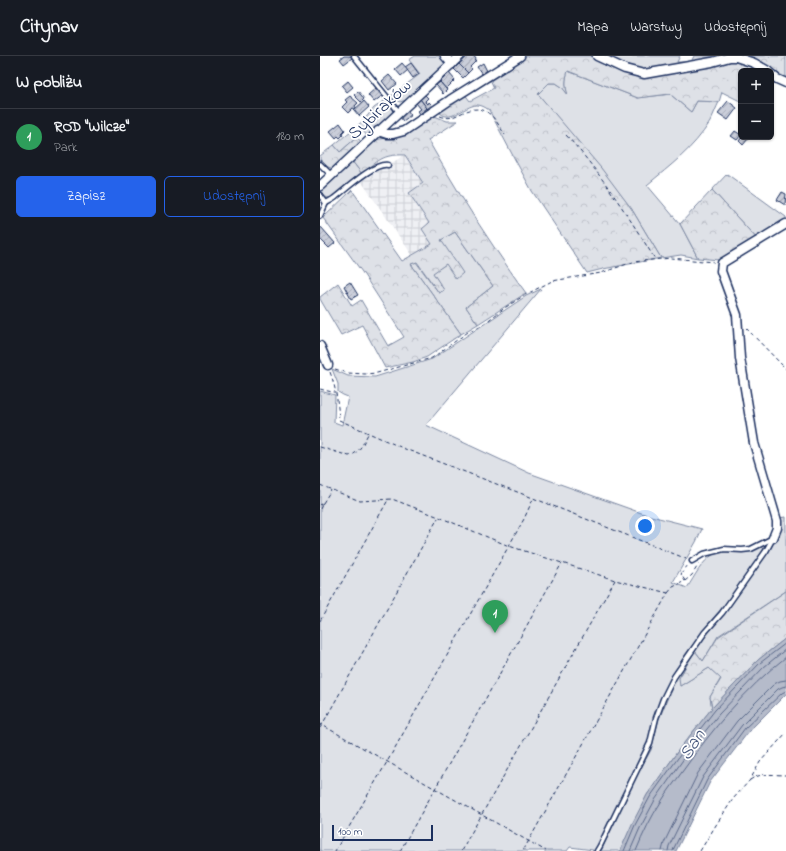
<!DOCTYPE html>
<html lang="pl">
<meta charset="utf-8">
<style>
:root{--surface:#171b24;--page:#20242c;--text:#f1f3f6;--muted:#9ea1a6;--line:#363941;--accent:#2563eb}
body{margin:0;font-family:"Indie Flower",sans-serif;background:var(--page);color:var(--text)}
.controls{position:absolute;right:12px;top:12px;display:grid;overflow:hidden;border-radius:6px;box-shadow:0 1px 3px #0004}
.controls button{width:36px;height:36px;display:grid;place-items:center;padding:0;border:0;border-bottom:1px solid var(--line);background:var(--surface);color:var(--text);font:20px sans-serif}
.scale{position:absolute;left:12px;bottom:10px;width:101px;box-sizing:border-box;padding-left:4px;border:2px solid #1b2f5e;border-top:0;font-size:11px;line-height:14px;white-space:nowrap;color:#1b2f5e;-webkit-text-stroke:3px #fff;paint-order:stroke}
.you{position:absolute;left:325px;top:470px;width:14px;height:14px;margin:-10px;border:3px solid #fff;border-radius:50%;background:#1a73e8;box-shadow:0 0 0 6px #1a73e833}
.badge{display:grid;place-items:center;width:26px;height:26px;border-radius:50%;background:var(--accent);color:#fff;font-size:13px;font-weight:700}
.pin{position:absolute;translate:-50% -33px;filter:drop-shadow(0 1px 2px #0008)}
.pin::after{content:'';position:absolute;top:21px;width:14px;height:12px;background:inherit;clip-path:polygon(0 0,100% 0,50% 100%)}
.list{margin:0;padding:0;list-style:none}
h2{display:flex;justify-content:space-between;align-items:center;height:52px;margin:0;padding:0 16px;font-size:17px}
h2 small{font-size:13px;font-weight:400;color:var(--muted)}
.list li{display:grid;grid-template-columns:26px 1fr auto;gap:12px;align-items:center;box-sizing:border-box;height:56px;padding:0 16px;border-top:1px solid var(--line)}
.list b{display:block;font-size:15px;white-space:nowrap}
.list p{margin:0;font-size:13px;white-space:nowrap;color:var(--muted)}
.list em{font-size:13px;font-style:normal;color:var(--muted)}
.actions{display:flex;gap:8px;padding:12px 16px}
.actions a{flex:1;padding:9px 0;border:1px solid var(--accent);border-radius:6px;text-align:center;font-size:14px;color:var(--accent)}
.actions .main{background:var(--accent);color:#fff}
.map{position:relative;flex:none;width:466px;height:795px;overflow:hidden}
header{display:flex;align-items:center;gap:24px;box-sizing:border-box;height:56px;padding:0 20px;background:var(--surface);border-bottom:1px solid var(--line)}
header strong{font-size:19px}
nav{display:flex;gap:22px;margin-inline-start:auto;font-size:14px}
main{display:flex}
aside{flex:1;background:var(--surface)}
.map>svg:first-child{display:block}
.industrial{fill:url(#industrial-grid)}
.green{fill:#dee1e7;stroke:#7c88a2}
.forest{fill:url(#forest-crowns);stroke:#7c88a2}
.water{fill:#b5bbca;stroke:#77839f}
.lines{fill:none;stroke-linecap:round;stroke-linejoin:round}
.shore{stroke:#596789;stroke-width:1}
.building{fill:url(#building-hatch);stroke:#1b2f5e}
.lane-casing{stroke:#1b2f5e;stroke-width:7}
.street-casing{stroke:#1b2f5e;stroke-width:11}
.path{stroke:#1b2f5e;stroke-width:1;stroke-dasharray:4 3;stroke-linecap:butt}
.lane{stroke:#fff;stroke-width:4}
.street{stroke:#fff;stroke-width:8}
.labels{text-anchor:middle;stroke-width:3.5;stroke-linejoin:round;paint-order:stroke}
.street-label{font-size:18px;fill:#1b2f5e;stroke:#fff}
.water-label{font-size:19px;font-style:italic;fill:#49597e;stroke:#fff}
</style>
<header>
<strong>Citynav</strong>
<nav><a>Mapa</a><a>Warstwy</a><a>Udostępnij</a></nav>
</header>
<main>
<aside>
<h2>W pobliżu<small></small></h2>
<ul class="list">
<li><span class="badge" style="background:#2e9e5b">1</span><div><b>ROD &quot;Wilcze&quot;</b><p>Park</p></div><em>180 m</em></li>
</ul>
<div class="actions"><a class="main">Zapisz</a><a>Udostępnij</a></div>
</aside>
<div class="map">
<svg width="466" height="795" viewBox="0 0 466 795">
<defs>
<pattern id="industrial-grid" width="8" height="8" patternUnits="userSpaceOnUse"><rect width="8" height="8" fill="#eff0f4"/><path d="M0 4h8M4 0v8" fill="none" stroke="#ccced4"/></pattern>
<pattern id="forest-crowns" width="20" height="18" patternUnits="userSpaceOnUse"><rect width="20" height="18" fill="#dee1e7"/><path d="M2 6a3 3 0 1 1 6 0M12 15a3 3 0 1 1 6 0" fill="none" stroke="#bec1c9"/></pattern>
<pattern id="building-hatch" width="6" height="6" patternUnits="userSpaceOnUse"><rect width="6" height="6" fill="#caceda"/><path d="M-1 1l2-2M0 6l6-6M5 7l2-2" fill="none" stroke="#adb1be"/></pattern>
</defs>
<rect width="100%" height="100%" fill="#fff"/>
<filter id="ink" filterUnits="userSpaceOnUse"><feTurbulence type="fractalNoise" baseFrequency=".025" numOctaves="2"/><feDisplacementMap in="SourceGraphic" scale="8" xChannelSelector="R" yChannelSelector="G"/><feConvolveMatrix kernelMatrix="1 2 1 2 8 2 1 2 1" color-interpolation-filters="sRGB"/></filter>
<g filter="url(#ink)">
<polygon class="industrial" points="85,99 103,127 89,137 109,167 112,188 92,199 41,125"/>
<g class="green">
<polygon points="95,0 121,0 124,5 125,10 86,44 80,46 70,41 100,18 89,4"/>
<polygon points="290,0 360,0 357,6 371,6 374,0 400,0 399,2 356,10 321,14 289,2"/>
<path d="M248,15l70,27 32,-4 21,18 6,-11 22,1c-3,6 -6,14 -9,20 -17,27 -39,43 -63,63l33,39 18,34 -17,-3 -20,3 -30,-50 -93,-114 11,-11h7l6,4 5,6c-2,-8 -2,-14 1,-22z"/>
<polygon points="67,43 74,54 65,66 48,81 38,69 43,65 54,52"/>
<polygon points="32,74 37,81 20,96 14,89"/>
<path d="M32,105l10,13 -29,23c-6,2 -9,0 -13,-5l1,-3z"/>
<polygon points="407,118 466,161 466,165 438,184 392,134"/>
<polygon points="135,176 173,230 146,251 158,268 141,278 91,208 96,206 119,237 124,234 112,217 126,208 121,184"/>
<path d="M221,233l-115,136 103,48 118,42 55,14 -6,13 -23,40 14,6c8,-12 14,-26 27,-34 9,-5 21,0 31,-2 8,-1 15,-6 22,-10l-8,15 -33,46 -17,20 -24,32 -14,22 -15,34 -9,33 -43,92 -8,13 -2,2h-2l1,-1 -23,-3 -3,4h-247v-460l15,4 -1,27 8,3 6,-28 -5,-2 -5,-3v-8l-6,-15 16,7 27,1 57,-18 94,-63z"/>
<polygon points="466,461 466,535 398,580 383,605 375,595 360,630 389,612 401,622 390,641 392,652 360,692 327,739 300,795 281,795 315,722 331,694 339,663 356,622 364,608 375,595 449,495 456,481 458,462"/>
</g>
<g class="forest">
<path d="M207,0h66l39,17 100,-15 33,13h-24v29l-1,1 -18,-9 -3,10 -22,-1 -6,11 -21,-18 -32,4 -70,-27c-3,9 -3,15 0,24l-6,-8 -6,-4h-7l-11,11 63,74 30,40 30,50 -58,11 -16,4 -55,-82 -20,-37 -23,-44c-4,-3 -8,-5 -12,-5 -14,1 -27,20 -39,6l26,-18 6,8 24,-13 -5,-11z"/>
<polygon points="425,0 466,0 466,24 459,19 440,5"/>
<path d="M112,59l15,6h11l-30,19c21,37 43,73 66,107 11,16 21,31 32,46l-48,31 -12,-17 27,-21 -38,-54 -14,8 22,33 -7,6 -10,-15 -13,9 11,17 -5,3 -22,-31 -6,2 50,70 -34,23 -14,5 -28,6 -23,-43 -21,10 -21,-36v-2l18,-14 14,23 9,-6 27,46 16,-9 -42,-65 -39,-54 29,-28 50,71 30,-17 -10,-15 7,-6 -20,-30 14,-10 -18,-28c-23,-1 -27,6 -43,19l-10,-13 22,-21 19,-3z"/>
<polygon points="37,81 42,87 14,113 8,111 0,104 0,100 14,89 20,96"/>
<polygon points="392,134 438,184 407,202 399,204 378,202 360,168"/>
<polygon points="466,535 466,582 438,604 392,652 390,641 401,623 389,612 360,630 359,622 375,595 383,605 398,581"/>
</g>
<polygon class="water" points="466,582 466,638 429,675 390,726 356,795 300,795 312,768 327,739 360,692 392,652 438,604"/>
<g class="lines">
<g class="shore">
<polyline points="304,795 315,769 330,741 363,695 395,654 440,607 466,587"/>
<polyline points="310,795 320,772 335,744 367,698 399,658 444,611 466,593"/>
<path d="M316,795c7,-17 15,-34 25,-49 6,-10 14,-20 21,-30 30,-42 63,-83 104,-115"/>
<polyline points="342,795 344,787 378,717 417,665 454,628 460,625 466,624"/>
<polyline points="348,795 349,790 383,721 422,669 458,633 462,631 466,630"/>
<polyline points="353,795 354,792 387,724 425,672 462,637 466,635"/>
</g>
</g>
<g class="building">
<polygon points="24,0 31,0 32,2 24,8 20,3"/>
<polygon points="148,0 154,0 156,3 155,6 150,11 152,13 148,17 139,8"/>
<polygon points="82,7 88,14 81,20 75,13"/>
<polygon points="91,7 99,18 93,22 85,11"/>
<polygon points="163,7 167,15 162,18 157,11"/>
<polygon points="139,8 148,17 143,22 134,13"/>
<polygon points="129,17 135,24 126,33 120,26"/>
<polygon points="69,19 77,28 69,34 62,25"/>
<polygon points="28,25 33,31 27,36 22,30"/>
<polygon points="120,26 127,34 123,38 121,36 122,36 116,29"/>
<polygon points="56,32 63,39 54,46 48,39"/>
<polygon points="38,35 44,43 41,46 34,39"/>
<polygon points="105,39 108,42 105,45 108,48 109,46 112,49 107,53 100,43"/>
<polygon points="30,40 38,47 35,50 36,52 35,53 33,52 28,57 22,51 27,46 25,44"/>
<polygon points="100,43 107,52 100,58 98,55 101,53 96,47"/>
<polygon points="44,45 49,51 39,60 34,54"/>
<polygon points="408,45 417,52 408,64 398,57"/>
<polygon points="87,54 91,59 83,65 80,61"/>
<polygon points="20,67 25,74 22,77 23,79 20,82 18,80 16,82 10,75"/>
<polygon points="415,75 421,79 417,84 411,80"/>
<polygon points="422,81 426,81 428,83 423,89 419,85"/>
<polygon points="462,136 466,138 465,149 457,144"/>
<polygon points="1,171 15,187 9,192 0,183 0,172"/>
<polygon points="30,226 38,239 31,243 24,230"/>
</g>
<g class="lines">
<defs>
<g id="lane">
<polyline points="34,0 79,56"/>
<polyline points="0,108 11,119"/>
<polyline points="0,139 6,147 0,160"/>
<path d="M6,147c4,-2 8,-4 11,-7 10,-8 38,-34 51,-31"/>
<polyline points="372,505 384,498 404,493 422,494 431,493 453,482"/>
<polyline points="277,795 280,790 330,687 336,662 343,643 354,621 385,576 402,557 446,495 453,482"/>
</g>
<g id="street">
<polyline points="125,0 132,8"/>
<polyline points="277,0 305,13 324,18 392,6 410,1 416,1 434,7 448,15"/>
<polyline points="451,18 457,23 466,27"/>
<polyline points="58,75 67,78 73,78 84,75 130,44 200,0"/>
<polyline points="0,130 140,0"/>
<polyline points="0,290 8,309"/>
<polyline points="453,482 457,472 457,465 434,387 420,302 417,259 401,215 402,207 466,168"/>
</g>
</defs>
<use href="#lane" class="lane-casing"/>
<use href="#street" class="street-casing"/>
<g class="path">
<path d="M120,60c11,4 14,0 24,-4 23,-10 31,7 41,23"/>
<path d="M246,79c35,38 62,81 89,124"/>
<polyline points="426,272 466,313"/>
<polyline points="15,313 28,317 45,318 57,317 112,302 148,276 162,269 186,251 205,239 232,225 281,217 313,206 351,202 394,206"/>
<path d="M10,316c6,16 8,31 9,48l66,29 128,49 154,61"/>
<polyline points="0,333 12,336 15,336"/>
<path d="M0,391l29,9c11,-3 14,-13 19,-22"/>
<polyline points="0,429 40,445 72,443 119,461 189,490 295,524 348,537 203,795"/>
<polyline points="3,447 11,434"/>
<polyline points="0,449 3,447 0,453"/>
<polyline points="365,525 361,518 368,509"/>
<polyline points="348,537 353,531 365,525 372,519 377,511 378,508"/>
<polyline points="0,565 68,444"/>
<polyline points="0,668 2,669 118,462"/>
<polyline points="0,672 2,669 226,795"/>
<path d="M430,724c11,-8 23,-5 36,-5"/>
<polyline points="15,795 67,706 204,463 213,443"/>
<polyline points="80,795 242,507"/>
<polyline points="141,795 295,524"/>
<polyline points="380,795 396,769 413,743 430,724 440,706 466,677"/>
</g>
<use href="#lane" class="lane"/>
<use href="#street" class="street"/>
</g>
</g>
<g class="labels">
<g class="street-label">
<text transform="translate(59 53) rotate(-43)" y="6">Sybiraków</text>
</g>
<g class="water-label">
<text transform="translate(371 688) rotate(-57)" y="7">San</text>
</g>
</g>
</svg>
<div class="controls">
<button>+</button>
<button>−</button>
</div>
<div class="scale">100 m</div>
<div class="you"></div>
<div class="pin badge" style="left:175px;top:577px;background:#2e9e5b">1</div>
</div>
</main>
